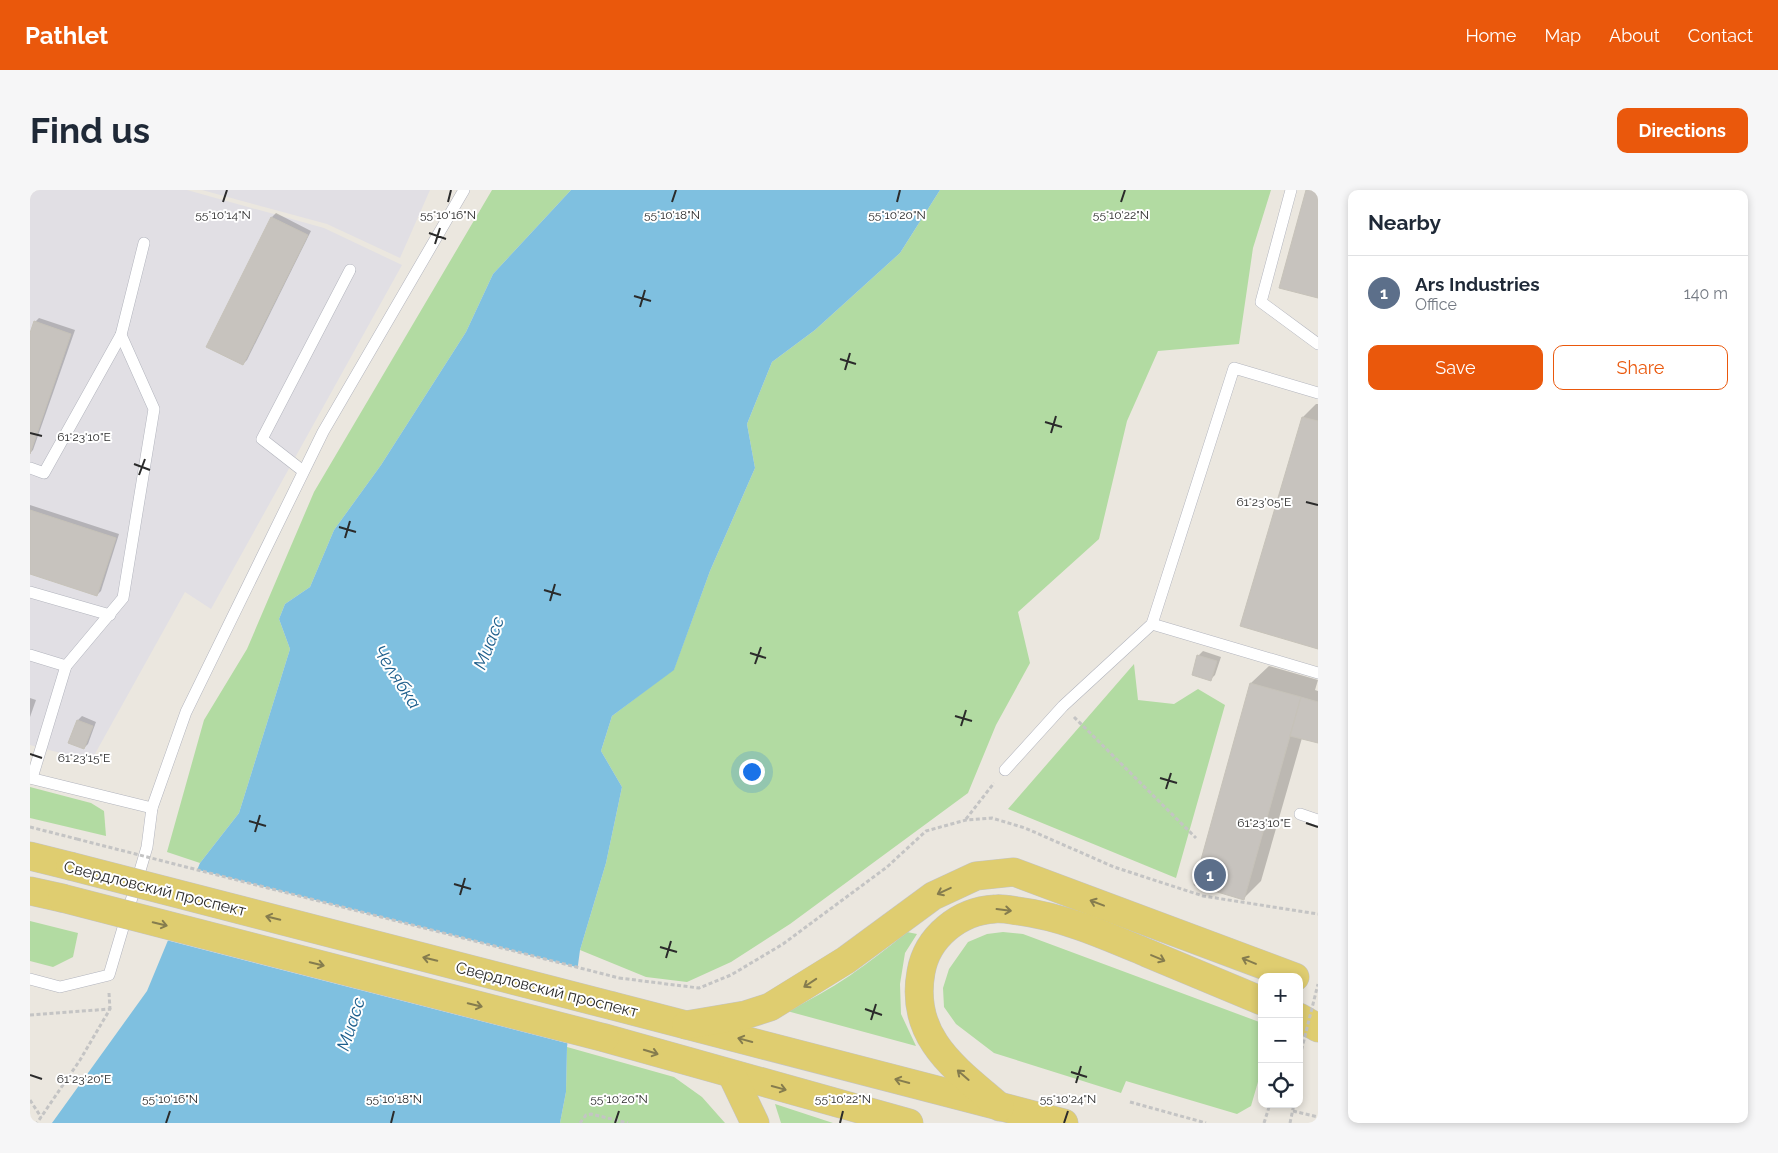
<!DOCTYPE html>
<meta charset="utf-8">
<style>
:root{--surface:#fff;--page:#f6f6f7;--text:#1f2937;--muted:#747a83;--line:#e0e1e3;--accent:#ea580c}
body{margin:0;font-family:Raleway,sans-serif;background:var(--page);color:var(--text)}
.controls{position:absolute;right:15px;bottom:15px;display:grid;overflow:hidden;border-radius:10px;box-shadow:0 2px 8px #0003}
.controls button{width:45px;height:45px;display:grid;place-items:center;padding:0;border:0;border-bottom:1px solid var(--line);background:var(--surface);color:var(--text);font:25px sans-serif}
.you{position:absolute;left:721px;top:581px;width:18px;height:18px;margin:-12px;border:4px solid #fff;border-radius:50%;background:#1a73e8;box-shadow:0 0 0 8px #1a73e833}
.badge{display:grid;place-items:center;width:32px;height:32px;border-radius:50%;background:var(--accent);color:#fff;font-size:16px;font-weight:700}
.pin{position:absolute;translate:-50% -50%;border:2px solid #fff;box-shadow:0 1px 5px #0006}
.list{margin:0;padding:0;list-style:none}
h2{display:flex;justify-content:space-between;align-items:center;height:65px;margin:0;padding:0 20px;font-size:21px}
h2 small{font-size:16px;font-weight:400;color:var(--muted)}
.list li{display:grid;grid-template-columns:32px 1fr auto;gap:15px;align-items:center;box-sizing:border-box;height:75px;padding:0 20px;border-top:1px solid var(--line)}
.list b{display:block;font-size:19px;white-space:nowrap}
.list p{margin:0;font-size:16px;white-space:nowrap;color:var(--muted)}
.list em{font-size:16px;font-style:normal;color:var(--muted)}
.actions{display:flex;gap:10px;padding:15px 20px}
.actions a{flex:1;padding:11px 0;border:1px solid var(--accent);border-radius:10px;text-align:center;font-size:18px;color:var(--accent)}
.actions .main{background:var(--accent);color:#fff}
.icon{flex:none;width:28px;height:28px;fill:none;stroke:currentColor;stroke-width:2;stroke-linecap:round;stroke-linejoin:round}
.map{position:relative;flex:none;width:1288px;height:933px;overflow:hidden;border-radius:10px}
header{display:flex;align-items:center;gap:30px;box-sizing:border-box;height:70px;padding:0 25px;background:var(--accent);color:#fff}
header strong{font-size:24px}
nav{display:flex;gap:28px;margin-inline-start:auto;font-size:18px}
.intro{display:flex;align-items:center;justify-content:space-between;box-sizing:border-box;height:120px;padding:0 30px}
h1{margin:0;font-size:35px}
.button{padding:12px 22px;border-radius:10px;background:var(--accent);color:#fff;font-size:18px;font-weight:700}
main{display:flex;gap:30px;padding:0 30px}
aside{flex:1;background:var(--surface);border-radius:10px;box-shadow:0 2px 8px #0003}
.map>svg:first-child{display:block}
.industrial{fill:#e1dfe4}
.green{fill:#b2dba2}
.water{fill:#7fc0e0}
.pier{fill:#ebe7df}
.shadow{fill:#0003}
.building{fill:#c7c3be;stroke:#c6c2b9}
.lines{fill:none;stroke-linecap:round;stroke-linejoin:round}
.lane-casing{stroke:#b2b4bd;stroke-width:12}
.primary-casing{stroke:#c4c4c4;stroke-width:29}
.path{stroke:#c4c4c4;stroke-width:3;stroke-dasharray:4 2.5;stroke-linecap:butt}
.lane{stroke:#fff;stroke-width:11}
.primary{stroke:#dfcd70;stroke-width:28}
.primary-bridge-casing{stroke:#c4c4c4;stroke-width:29;stroke-linecap:butt}
.path-bridge{stroke:#c4c4c4;stroke-width:3;stroke-dasharray:4 2.5;stroke-linecap:butt}
.primary-bridge{stroke:#dfcd70;stroke-width:28}
.oneway{stroke:#857c4e}
.ticks{fill:none;stroke:#2b2b2b;stroke-width:2}
.labels{text-anchor:middle;stroke-width:4;stroke-linejoin:round;paint-order:stroke}
.street-label{font-size:16px;fill:#2b2b2b;stroke:#fff}
.water-label{font-size:18px;font-style:italic;fill:#1e5f8c;stroke:#fff}
.ticks-label{font-size:12px;text-anchor:middle;fill:#2b2b2b;stroke:#fff;stroke-width:4;stroke-linejoin:round;paint-order:stroke}
</style>
<header>
<strong>Pathlet</strong>
<nav><a>Home</a><a>Map</a><a>About</a><a>Contact</a></nav>
</header>
<div class="intro"><h1>Find us</h1><a class="button">Directions</a></div>
<main>
<div class="map">
<svg width="1288" height="933" viewBox="0 0 1288 933">
<rect width="100%" height="100%" fill="#ebe7df"/>
<g class="industrial">
<polygon points="0,0 157,0 294,38 372,75 181,419 155,402 61,571 0,555"/>
<polygon points="172,0 400,0 370,68 297,34"/>
</g>
<g class="green">
<polygon points="462,0 541,0 463,84 436,142 351,275 304,340 280,397 255,414 249,429 260,459 209,623 170,673 137,662 174,530 217,459 284,302"/>
<polygon points="910,0 1241,0 1223,58 1209,154 1128,161 1097,231 1069,349 988,422 1000,473 966,535 938,603 760,734 701,772 657,792 616,787 550,760 576,673 592,597 571,561 582,526 644,479 680,381 725,278 717,234 742,172 785,140 870,63"/>
<polygon points="1104,474 1108,510 1144,514 1168,499 1195,515 1146,688 978,619"/>
<polygon points="0,597 61,613 74,621 76,646 0,628"/>
<polygon points="0,731 48,743 43,767 23,777 0,771"/>
<path d="M877,742l10,2 -12,19 -5,31 1,30 15,32 -129,-35c44,-20 83,-48 120,-79z"/>
<polygon points="973,742 993,744 1232,833 1232,878 1221,916 1207,924 1096,891 1091,903 964,863 926,834 914,817 913,798 919,779 938,752 957,744"/>
<polygon points="537,857 644,887 672,907 695,933 530,933 536,902"/>
<polygon points="745,914 803,933 751,933"/>
</g>
<polygon class="water" points="541,0 910,0 870,63 785,140 742,172 717,234 725,278 680,381 644,480 582,526 571,561 592,597 576,673 550,760 537,857 536,902 530,933 22,933 117,801 170,673 209,623 260,459 249,429 255,414 280,397 304,340 351,275 436,142 463,84"/>
<polygon class="pier" points="165,679 550,778 540,854 136,750"/>
<g class="shadow">
<polygon points="246,23 281,41 217,170 213,174 242,27"/>
<polygon points="9,128 45,140 3,260 0,263 0,147 5,132"/>
<polygon points="1286,214 1288,214 1288,458 1211,435 1273,227"/>
<polygon points="0,315 89,344 71,401 67,405 0,383"/>
<polygon points="1173,461 1191,467 1185,485 1181,489 1163,484 1169,465"/>
<polygon points="1239,476 1288,490 1285,500 1288,501 1288,552 1272,548 1231,691 1214,708 1221,493"/>
<polygon points="0,508 6,510 0,527"/>
<polygon points="52,526 66,532 58,554 54,558 48,530"/>
</g>
<g class="building">
<polygon points="1276,0 1288,0 1288,108 1249,98"/>
<polygon points="241,27 278,45 213,175 176,157"/>
<polygon points="4,131 41,144 0,264 0,143"/>
<polygon points="1272,227 1288,231 1288,459 1210,436"/>
<polygon points="0,320 86,348 67,406 0,384"/>
<polygon points="1167,465 1187,471 1181,491 1162,485"/>
<polygon points="1220,493 1271,507 1214,710 1164,695"/>
<polygon points="1271,507 1288,512 1288,553 1260,546"/>
<polygon points="47,530 63,536 54,559 38,553"/>
</g>
<g class="lines">
<defs>
<g id="lane">
<polyline points="1261,0 1231,112 1288,154"/>
<polyline points="0,278 14,283 91,145"/>
<polyline points="273,281 232,249 320,80"/>
<polyline points="0,402 80,425"/>
<polyline points="1122,434 1288,483"/>
<polyline points="0,465 36,476"/>
<polyline points="975,580 1033,516 1122,434 1204,178 1288,203"/>
<polyline points="0,588 122,618 117,657 79,785 30,797 0,789"/>
<polyline points="2,588 36,476 93,408 124,219 91,145 114,53"/>
<polyline points="122,618 156,522 293,242 434,0"/>
<polyline points="1270,624 1288,630"/>
</g>
<g id="primary">
<polyline points="0,666 40,676"/>
<polyline points="0,701 32,708"/>
<polyline points="583,816 1034,933"/>
<polyline points="1269,827 1288,838"/>
<polyline points="656,835 715,825 740,817 816,770 903,706 946,686 984,682 1265,787"/>
<polyline points="575,848 879,933"/>
<polyline points="702,885 725,933"/>
<path d="M970,917c-44,-38 -91,-69 -79,-135 6,-35 38,-61 74,-63 7,-1 16,1 23,2 46,6 86,24 129,42 38,16 76,32 115,48"/>
</g>
</defs>
<use href="#lane" class="lane-casing"/>
<use href="#primary" class="primary-casing"/>
<g class="path">
<polyline points="1044,527 1166,648"/>
<polyline points="936,629 964,593"/>
<polyline points="0,637 47,649"/>
<polyline points="589,788 669,798 701,785 753,754 857,677 896,641 936,630 962,628 995,638 1084,677 1173,706 1288,724"/>
<polyline points="79,803 80,819"/>
<polyline points="0,825 80,819 50,870 7,933"/>
<polyline points="1269,892 1270,866"/>
<polyline points="0,910 11,927"/>
<polyline points="1100,912 1176,933"/>
<polyline points="1263,921 1288,927"/>
<polyline points="550,933 556,925 561,924 598,933"/>
<polyline points="1234,933 1240,914"/>
<polyline points="1260,933 1264,914"/>
</g>
<use href="#lane" class="lane"/>
<use href="#primary" class="primary"/>
<defs>
<g id="primary-bridge">
<polyline points="40,676 583,816"/>
<polyline points="32,708 575,848"/>
</g>
</defs>
<use href="#primary-bridge" class="primary-bridge-casing"/>
<g class="path-bridge">
<polyline points="47,649 589,788"/>
<polyline points="1270,866 1288,794"/>
</g>
<use href="#primary-bridge" class="primary-bridge"/>
</g>
<defs><path id="oneway-shaft" d="M-6 0H5M1.5-3L5.5 0L1.5 3" fill="none" stroke-width="1.6" stroke-linecap="round" stroke-linejoin="round" transform="scale(1.25)"/></defs>
<g class="oneway">
<use href="#oneway-shaft" transform="translate(914 701) rotate(155)"/>
<use href="#oneway-shaft" transform="translate(1067 713) rotate(-159)"/>
<use href="#oneway-shaft" transform="translate(974 720) rotate(7)"/>
<use href="#oneway-shaft" transform="translate(243 728) rotate(-166)"/>
<use href="#oneway-shaft" transform="translate(130 734) rotate(14)"/>
<use href="#oneway-shaft" transform="translate(1128 768) rotate(23)"/>
<use href="#oneway-shaft" transform="translate(400 769) rotate(-166)"/>
<use href="#oneway-shaft" transform="translate(1219 771) rotate(-157)"/>
<use href="#oneway-shaft" transform="translate(287 774) rotate(14)"/>
<use href="#oneway-shaft" transform="translate(780 793) rotate(146)"/>
<use href="#oneway-shaft" transform="translate(445 815) rotate(14)"/>
<use href="#oneway-shaft" transform="translate(715 850) rotate(-165)"/>
<use href="#oneway-shaft" transform="translate(621 862) rotate(17)"/>
<use href="#oneway-shaft" transform="translate(933 885) rotate(-139)"/>
<use href="#oneway-shaft" transform="translate(872 891) rotate(-165)"/>
<use href="#oneway-shaft" transform="translate(749 898) rotate(15)"/>
</g>
<path class="ticks" d="M193,12l4,-12M418,12l3,-12M642,12l4,-12M867,12l3,-12M1091,12l4,-12M399,43l17,6M405,54l5,-16M604,106l17,5M610,117l5,-17M810,169l16,5M815,180l5,-17M1015,232l17,5M0,243l12,3M1021,243l5,-17M104,274l16,6M109,285l6,-16M1276,312l12,3M309,337l17,5M315,348l5,-17M514,400l17,5M520,411l5,-17M720,463l16,5M725,474l6,-17M925,526l17,5M931,536l5,-16M0,564l12,4M1130,588l17,5M1136,599l5,-16M219,631l17,5M1276,633l12,4M225,642l5,-17M424,694l17,5M430,705l5,-17M630,757l17,5M636,768l5,-17M835,819l17,6M841,830l5,-16M1041,882l16,5M0,885l12,4M1046,893l5,-17M136,933l4,-12M361,933l3,-12M585,933l4,-12M810,933l3,-12M1034,933l4,-12"/>
<g class="labels">
<g class="street-label">
<text transform="translate(125 698) rotate(14)" y="6">Свердловский проспект</text>
<text transform="translate(517 799) rotate(14)" y="6">Свердловский проспект</text>
</g>
<g class="water-label">
<text transform="translate(459 453) rotate(-69)" y="6">Миасс</text>
<text transform="translate(367 487) rotate(57)" y="6">Челябка</text>
<text transform="translate(321 834) rotate(-72)" y="6">Миасс</text>
</g>
</g>
<g class="ticks-label">
<text x="193" y="29">55°10'14"N</text>
<text x="418" y="29">55°10'16"N</text>
<text x="642" y="29">55°10'18"N</text>
<text x="867" y="29">55°10'20"N</text>
<text x="1091" y="29">55°10'22"N</text>
<text x="54" y="251">61°23'10"E</text>
<text x="1234" y="316">61°23'05"E</text>
<text x="54" y="572">61°23'15"E</text>
<text x="1234" y="637">61°23'10"E</text>
<text x="54" y="893">61°23'20"E</text>
<text x="140" y="913">55°10'16"N</text>
<text x="364" y="913">55°10'18"N</text>
<text x="589" y="913">55°10'20"N</text>
<text x="813" y="913">55°10'22"N</text>
<text x="1038" y="913">55°10'24"N</text>
</g>
</svg>
<div class="controls">
<button>+</button>
<button>−</button>
<button><svg class="icon" aria-label="locate" viewBox="0 0 24 24"><circle cx="12" cy="12" r="6"/><path d="M12 2v4M12 18v4M2 12h4M18 12h4"/></svg></button>
</div>
<div class="you"></div>
<div class="pin badge" style="left:1180px;top:685px;background:#5c6f8a">1</div>
</div>
<aside>
<h2>Nearby<small></small></h2>
<ul class="list">
<li><span class="badge" style="background:#5c6f8a">1</span><div><b>Ars Industries</b><p>Office</p></div><em>140 m</em></li>
</ul>
<div class="actions"><a class="main">Save</a><a>Share</a></div>
</aside>
</main>
